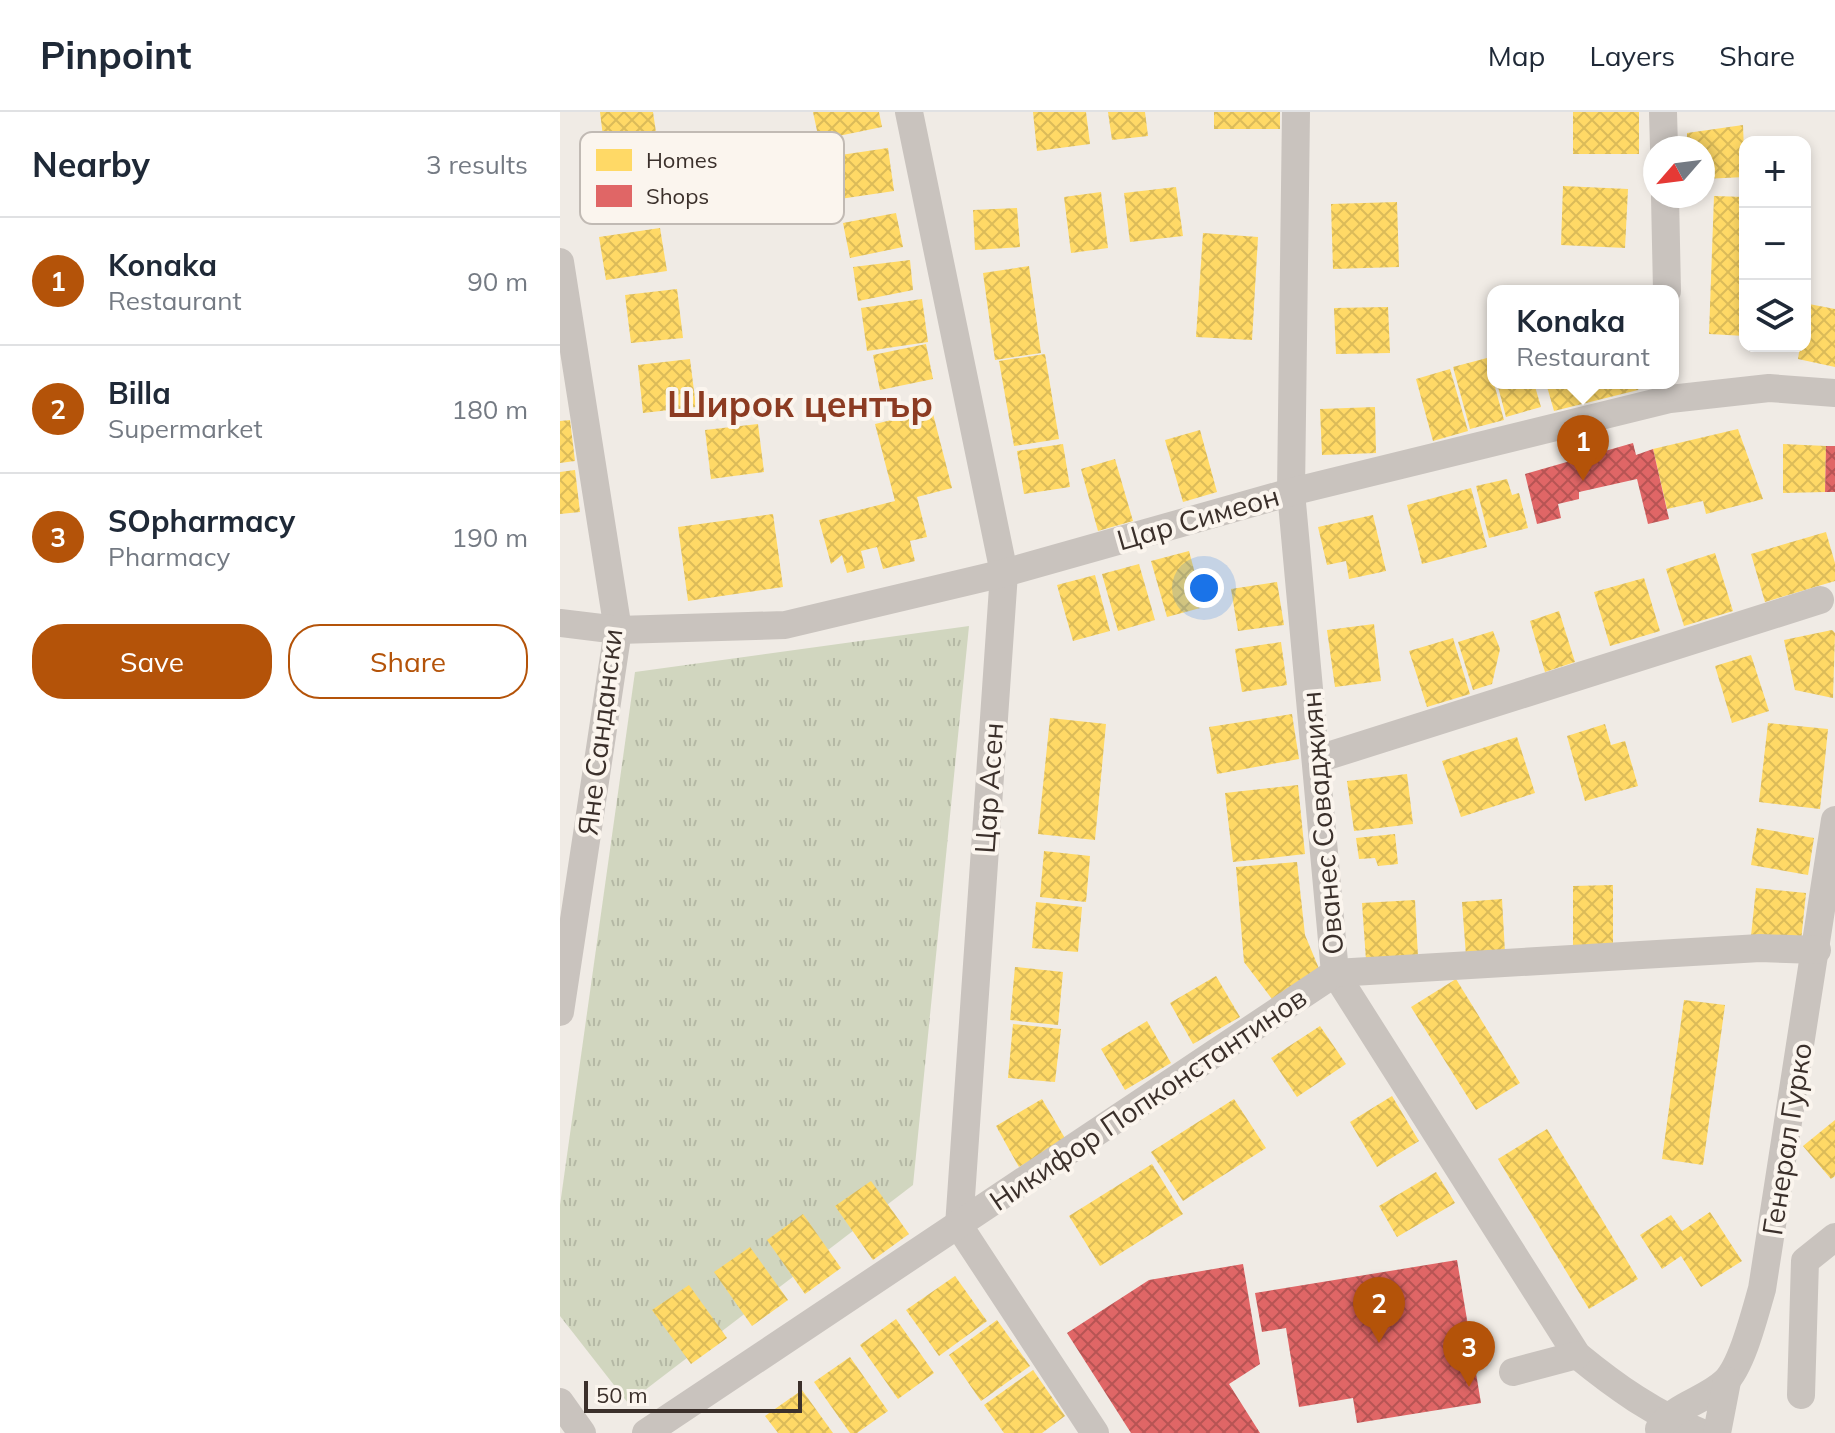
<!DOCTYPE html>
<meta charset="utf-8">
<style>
:root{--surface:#fff;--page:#f2f2f3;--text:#1f2937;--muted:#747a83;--line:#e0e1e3;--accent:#b45309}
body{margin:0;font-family:Mulish,sans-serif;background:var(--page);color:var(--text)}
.controls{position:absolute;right:24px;top:24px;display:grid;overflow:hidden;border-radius:16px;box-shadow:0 4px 12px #0003}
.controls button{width:72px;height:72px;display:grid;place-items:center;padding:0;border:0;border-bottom:2px solid var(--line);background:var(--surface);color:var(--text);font:40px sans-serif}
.compass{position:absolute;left:1083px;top:24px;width:72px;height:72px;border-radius:50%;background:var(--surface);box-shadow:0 4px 12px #0003;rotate:242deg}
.scale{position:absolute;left:24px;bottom:20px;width:218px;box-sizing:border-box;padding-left:8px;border:4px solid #3b302b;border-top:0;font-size:22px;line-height:28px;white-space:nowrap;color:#3b302b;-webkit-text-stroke:6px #fbf5ee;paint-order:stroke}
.you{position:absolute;left:644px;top:476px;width:28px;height:28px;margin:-20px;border:6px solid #fff;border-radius:50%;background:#1a73e8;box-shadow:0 0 0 12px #1a73e833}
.badge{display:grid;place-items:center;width:52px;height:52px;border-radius:50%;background:var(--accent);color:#fff;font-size:26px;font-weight:700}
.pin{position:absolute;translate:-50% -66px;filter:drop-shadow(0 2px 4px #0008)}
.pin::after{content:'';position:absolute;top:42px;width:28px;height:24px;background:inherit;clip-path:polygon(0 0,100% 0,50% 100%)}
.popup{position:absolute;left:927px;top:173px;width:192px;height:104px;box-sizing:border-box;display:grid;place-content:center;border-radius:16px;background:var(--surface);filter:drop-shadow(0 2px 6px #0005);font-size:26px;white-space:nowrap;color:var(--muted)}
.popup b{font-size:30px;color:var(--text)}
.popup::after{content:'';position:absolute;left:50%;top:100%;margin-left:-16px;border:16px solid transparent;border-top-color:var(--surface)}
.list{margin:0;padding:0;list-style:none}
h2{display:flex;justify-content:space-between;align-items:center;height:104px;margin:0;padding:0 32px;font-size:34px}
h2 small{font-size:26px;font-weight:400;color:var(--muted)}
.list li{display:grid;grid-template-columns:52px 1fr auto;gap:24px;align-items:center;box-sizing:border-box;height:128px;padding:0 32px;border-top:2px solid var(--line)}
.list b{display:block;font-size:30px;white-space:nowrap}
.list p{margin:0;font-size:26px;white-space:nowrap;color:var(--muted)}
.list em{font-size:26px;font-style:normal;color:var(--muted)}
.actions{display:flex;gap:16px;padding:24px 32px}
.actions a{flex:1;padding:18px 0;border:2px solid var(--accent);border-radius:32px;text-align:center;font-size:28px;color:var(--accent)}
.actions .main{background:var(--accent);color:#fff}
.icon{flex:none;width:44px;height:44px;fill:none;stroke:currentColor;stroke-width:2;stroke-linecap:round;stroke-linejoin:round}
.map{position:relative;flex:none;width:1275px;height:1321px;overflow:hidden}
header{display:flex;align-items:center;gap:48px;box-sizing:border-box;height:112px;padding:0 40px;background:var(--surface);border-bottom:2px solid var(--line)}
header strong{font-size:38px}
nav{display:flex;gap:44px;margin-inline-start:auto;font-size:28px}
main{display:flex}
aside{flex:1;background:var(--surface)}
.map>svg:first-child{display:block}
.grass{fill:url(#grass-tufts)}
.homes{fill:url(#homes-cross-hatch)}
.shops{fill:url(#shops-cross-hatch)}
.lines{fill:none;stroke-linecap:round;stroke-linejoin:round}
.minor{stroke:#c9c3be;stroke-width:28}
.labels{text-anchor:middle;stroke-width:8;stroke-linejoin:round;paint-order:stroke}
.street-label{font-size:28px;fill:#3b302b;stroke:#fbf5ee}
.district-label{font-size:36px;font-weight:bold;fill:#8c3b22;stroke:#fbf5ee}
.key{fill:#fbf5ee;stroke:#c1bab4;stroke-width:2}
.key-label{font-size:22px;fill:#3b302b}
</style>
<header>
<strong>Pinpoint</strong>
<nav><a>Map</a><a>Layers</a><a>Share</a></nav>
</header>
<main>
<aside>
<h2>Nearby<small>3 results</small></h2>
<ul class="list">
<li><span class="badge">1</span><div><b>Konaka</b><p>Restaurant</p></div><em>90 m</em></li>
<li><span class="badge">2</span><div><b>Billa</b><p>Supermarket</p></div><em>180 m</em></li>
<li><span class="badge">3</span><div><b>SOpharmacy</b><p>Pharmacy</p></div><em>190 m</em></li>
</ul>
<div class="actions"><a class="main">Save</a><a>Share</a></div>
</aside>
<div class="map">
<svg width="1275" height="1321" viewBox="0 0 1275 1321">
<defs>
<pattern id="grass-tufts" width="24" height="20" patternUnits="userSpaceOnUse" patternTransform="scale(2)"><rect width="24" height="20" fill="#d1d6bf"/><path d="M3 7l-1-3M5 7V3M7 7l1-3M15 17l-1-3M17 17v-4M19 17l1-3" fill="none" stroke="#b4b8a4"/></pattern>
<pattern id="homes-cross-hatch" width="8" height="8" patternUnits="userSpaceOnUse" patternTransform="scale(2)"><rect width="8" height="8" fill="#ffd966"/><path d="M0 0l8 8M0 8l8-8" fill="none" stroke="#dbbb59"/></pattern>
<pattern id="shops-cross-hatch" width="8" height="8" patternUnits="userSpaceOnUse" patternTransform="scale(2)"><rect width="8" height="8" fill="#e06666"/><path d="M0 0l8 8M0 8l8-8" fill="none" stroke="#b75454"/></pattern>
</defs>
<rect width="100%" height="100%" fill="#f0ebe5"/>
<polygon class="grass" points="409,514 353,1073 68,1291 0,1204 0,1093 75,560"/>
<g class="homes">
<polygon points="40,0 93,0 97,27 44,33"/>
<polygon points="253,0 319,0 322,15 259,28"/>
<polygon points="473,0 526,0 530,32 477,39"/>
<polygon points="548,0 585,0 588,24 552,28"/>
<rect x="654" y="0" width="66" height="17"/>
<rect x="1013" y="0" width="66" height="42"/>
<polygon points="1183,13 1185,65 1143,67 1143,36 1127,36 1127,21"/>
<polygon points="328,36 334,79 273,88 267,45"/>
<polygon points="99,46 105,95 52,101 46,52"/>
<polygon points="1003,74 1068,77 1065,136 1001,133"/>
<polygon points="616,75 623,124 570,130 564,81"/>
<polygon points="541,80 548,136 511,141 504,85"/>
<polygon points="1154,84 1185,85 1185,224 1149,222"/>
<polygon points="837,90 839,155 773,157 771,92"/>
<polygon points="457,96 460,135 415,138 413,98"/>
<polygon points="336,101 343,135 290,146 283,111"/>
<polygon points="100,116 107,159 46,168 39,125"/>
<polygon points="643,121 698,125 692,228 636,225"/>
<polygon points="350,148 353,178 298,189 293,155"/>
<polygon points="469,154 481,241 435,248 423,161"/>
<polygon points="117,177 123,226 71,231 65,183"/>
<polygon points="362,187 368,230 307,239 301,196"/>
<polygon points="1249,192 1275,197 1275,255 1238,247 1240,234 1245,234"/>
<polygon points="828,195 830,241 776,242 774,196"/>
<polygon points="366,232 373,267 320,278 313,243"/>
<polygon points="485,242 499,327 454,334 439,249"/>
<polygon points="927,246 944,308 910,317 893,255"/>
<polygon points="130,247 136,295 83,301 78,253"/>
<polygon points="890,257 908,319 873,329 856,267"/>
<polygon points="937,271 974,271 981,295 946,305"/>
<polygon points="986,271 1081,271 1078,278 994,299"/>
<polygon points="815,295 816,341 762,343 760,297"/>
<polygon points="372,298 392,376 357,385 367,425 350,429 355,449 323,457 317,435 301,439 305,456 287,461 282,443 271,452 259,408 335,389 315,312"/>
<polygon points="10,308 15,349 0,351 0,309"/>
<polygon points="198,312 204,360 151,367 145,318"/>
<polygon points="1178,317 1203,387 1146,402 1143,389 1107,397 1093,337"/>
<polygon points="640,318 657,380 623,390 605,328"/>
<polygon points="503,332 510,375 464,382 457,339"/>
<polygon points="1223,332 1266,334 1265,380 1223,381"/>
<polygon points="555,347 573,409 538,419 521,357"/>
<polygon points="15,358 20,400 0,402 0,360"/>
<polygon points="947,367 952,383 959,381 968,416 929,426 916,374"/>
<polygon points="911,376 927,435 862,452 847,393"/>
<polygon points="213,402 223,475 128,489 118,415"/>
<polygon points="813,403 826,459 789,467 786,449 767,453 758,415"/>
<polygon points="1266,420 1275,451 1275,469 1205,490 1191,442"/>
<polygon points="629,439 644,495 607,505 591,449"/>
<polygon points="1155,441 1173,499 1124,514 1106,457"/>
<polygon points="579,452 595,508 558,519 542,462"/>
<polygon points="535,463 550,519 513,529 497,473"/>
<polygon points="1084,466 1100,519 1050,534 1034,480"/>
<polygon points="717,470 724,513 678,519 671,477"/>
<polygon points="999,499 1015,550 985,560 970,509"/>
<polygon points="814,512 821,569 775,575 767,518"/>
<polygon points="1272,518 1275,521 1273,586 1235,578 1224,528"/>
<polygon points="933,519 940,537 932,572 913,578 898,530"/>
<polygon points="893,526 910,582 867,595 849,539"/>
<polygon points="721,530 727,573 682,580 675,537"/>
<polygon points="1191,543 1209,599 1172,611 1155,554"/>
<polygon points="732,602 739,647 657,662 649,615"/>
<polygon points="490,606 546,612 535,728 478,722"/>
<polygon points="1208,611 1268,617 1260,697 1199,690"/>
<polygon points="1045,612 1051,633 1065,629 1078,674 1025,689 1007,624"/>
<polygon points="957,625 975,681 901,705 882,649"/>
<polygon points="847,662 853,712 794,719 787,669"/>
<polygon points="738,673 745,742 673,750 665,681"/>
<polygon points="1197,716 1254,726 1248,763 1191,753"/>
<polygon points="835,722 838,752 818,754 815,746 799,747 796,726"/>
<polygon points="484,739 530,744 526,790 480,785"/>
<polygon points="737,750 745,823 760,859 712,887 684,850 676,755"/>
<polygon points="1053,773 1053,835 1013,835 1013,774"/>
<polygon points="1196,776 1246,781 1241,829 1191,824"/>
<polygon points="942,787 945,841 906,844 902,790"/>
<polygon points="855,788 858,845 806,848 802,791"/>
<polygon points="476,790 522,795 518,840 472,836"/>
<polygon points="455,855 503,860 498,913 450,908"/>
<polygon points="656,864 680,905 633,932 610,891"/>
<polygon points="896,867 960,971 916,998 851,895"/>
<polygon points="1124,888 1165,893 1143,1053 1102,1047"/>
<polygon points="587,909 611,951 565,978 541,937"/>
<polygon points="453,912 501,917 495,970 448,966"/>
<polygon points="760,914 786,952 737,985 711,946"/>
<polygon points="832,984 859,1029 817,1055 790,1010"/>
<polygon points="482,987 506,1028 459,1055 436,1014"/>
<polygon points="674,987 706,1036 623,1089 591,1040"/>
<polygon points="1275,1008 1275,1064 1271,1067 1243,1034"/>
<polygon points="987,1017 1078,1167 1029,1197 938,1047"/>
<polygon points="592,1052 623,1102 540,1154 509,1104"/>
<polygon points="876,1060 895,1091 837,1125 819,1094"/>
<polygon points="311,1069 349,1122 313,1148 275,1094"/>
<polygon points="1150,1100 1182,1149 1141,1175 1121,1144 1102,1157 1080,1123 1111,1103 1122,1119"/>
<polygon points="243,1102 281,1156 245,1182 207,1128"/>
<polygon points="190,1135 228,1188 192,1214 154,1160"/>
<polygon points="395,1164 427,1209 379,1244 346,1198"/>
<polygon points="129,1173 167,1226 131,1252 92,1198"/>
<polygon points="336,1207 374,1261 338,1287 300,1233"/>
<polygon points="437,1208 470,1254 421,1289 389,1243"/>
<polygon points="290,1245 328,1299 297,1321 290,1321 254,1270"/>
<polygon points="473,1258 505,1304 482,1321 444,1321 424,1293"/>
<polygon points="242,1278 273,1321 218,1321 205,1304"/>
</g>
<g class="shops">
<polygon points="1073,331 1076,343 1093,337 1109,407 1088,412 1077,367 1019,380 1019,387 998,392 1001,406 977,412 965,362"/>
<polygon points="1266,334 1275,334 1275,380 1265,380"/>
<polygon points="897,1148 921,1291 797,1311 793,1286 739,1295 726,1216 702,1220 695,1181"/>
<polygon points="683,1152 700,1252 669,1272 700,1321 571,1321 507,1221 589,1168"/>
</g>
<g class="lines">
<g class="minor">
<polyline points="349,0 444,461 399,1114 535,1321"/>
<path d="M736,0l-5,380 44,481 242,382c39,32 77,59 125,78"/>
<polyline points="1103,0 1104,36"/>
<polyline points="1105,84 1107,179"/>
<polyline points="0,150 58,518 0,900"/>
<polyline points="0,511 58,518 225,513 444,461 731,380 1110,287 1209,276 1275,281"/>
<polyline points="758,647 1260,488"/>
<polyline points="953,1260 1017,1243"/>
<polyline points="1241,1283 1245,1149 1275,1125"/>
<polyline points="0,1290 22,1321"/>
<path d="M1099,1317c15,-24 46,-28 66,-47 17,-16 30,-69 37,-93l73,-469"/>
<polyline points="86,1321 775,861 1200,836 1257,838"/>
<polyline points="1157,1321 1167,1269"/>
</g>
</g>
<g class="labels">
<g class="street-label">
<text transform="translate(638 406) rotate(-16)" y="10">Цар Симеон</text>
<text transform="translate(40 620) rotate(-83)" y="10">Яне Сандански</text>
<text transform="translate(429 676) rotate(-86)" y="10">Цар Асен</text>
<text transform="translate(762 711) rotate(-95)" y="10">Ованес Соваджиян</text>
<text transform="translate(588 987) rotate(-34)" y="10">Никифор Попконстантинов</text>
<text transform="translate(1227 1027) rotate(-81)" y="10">Генерал Гурко</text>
</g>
<g class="district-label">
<text x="240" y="305">Широк център</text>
</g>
</g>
<rect x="20" y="20" width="264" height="92" rx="12" class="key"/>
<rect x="36" y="37" width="36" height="22" fill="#ffd966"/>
<rect x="36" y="73" width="36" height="22" fill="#e06666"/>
<g class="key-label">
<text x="86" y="56">Homes</text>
<text x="86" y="92">Shops</text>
</g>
</svg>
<div class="controls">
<button>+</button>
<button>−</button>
<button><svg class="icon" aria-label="layers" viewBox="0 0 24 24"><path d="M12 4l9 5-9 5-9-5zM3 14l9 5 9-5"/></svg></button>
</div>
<svg class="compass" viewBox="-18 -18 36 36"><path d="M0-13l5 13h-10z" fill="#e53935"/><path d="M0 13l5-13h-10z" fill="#747a83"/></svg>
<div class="scale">50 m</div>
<div class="you"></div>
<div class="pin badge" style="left:1023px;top:369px">1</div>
<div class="popup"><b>Konaka</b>Restaurant</div>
<div class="pin badge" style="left:819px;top:1231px">2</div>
<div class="pin badge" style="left:909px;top:1275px">3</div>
</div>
</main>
